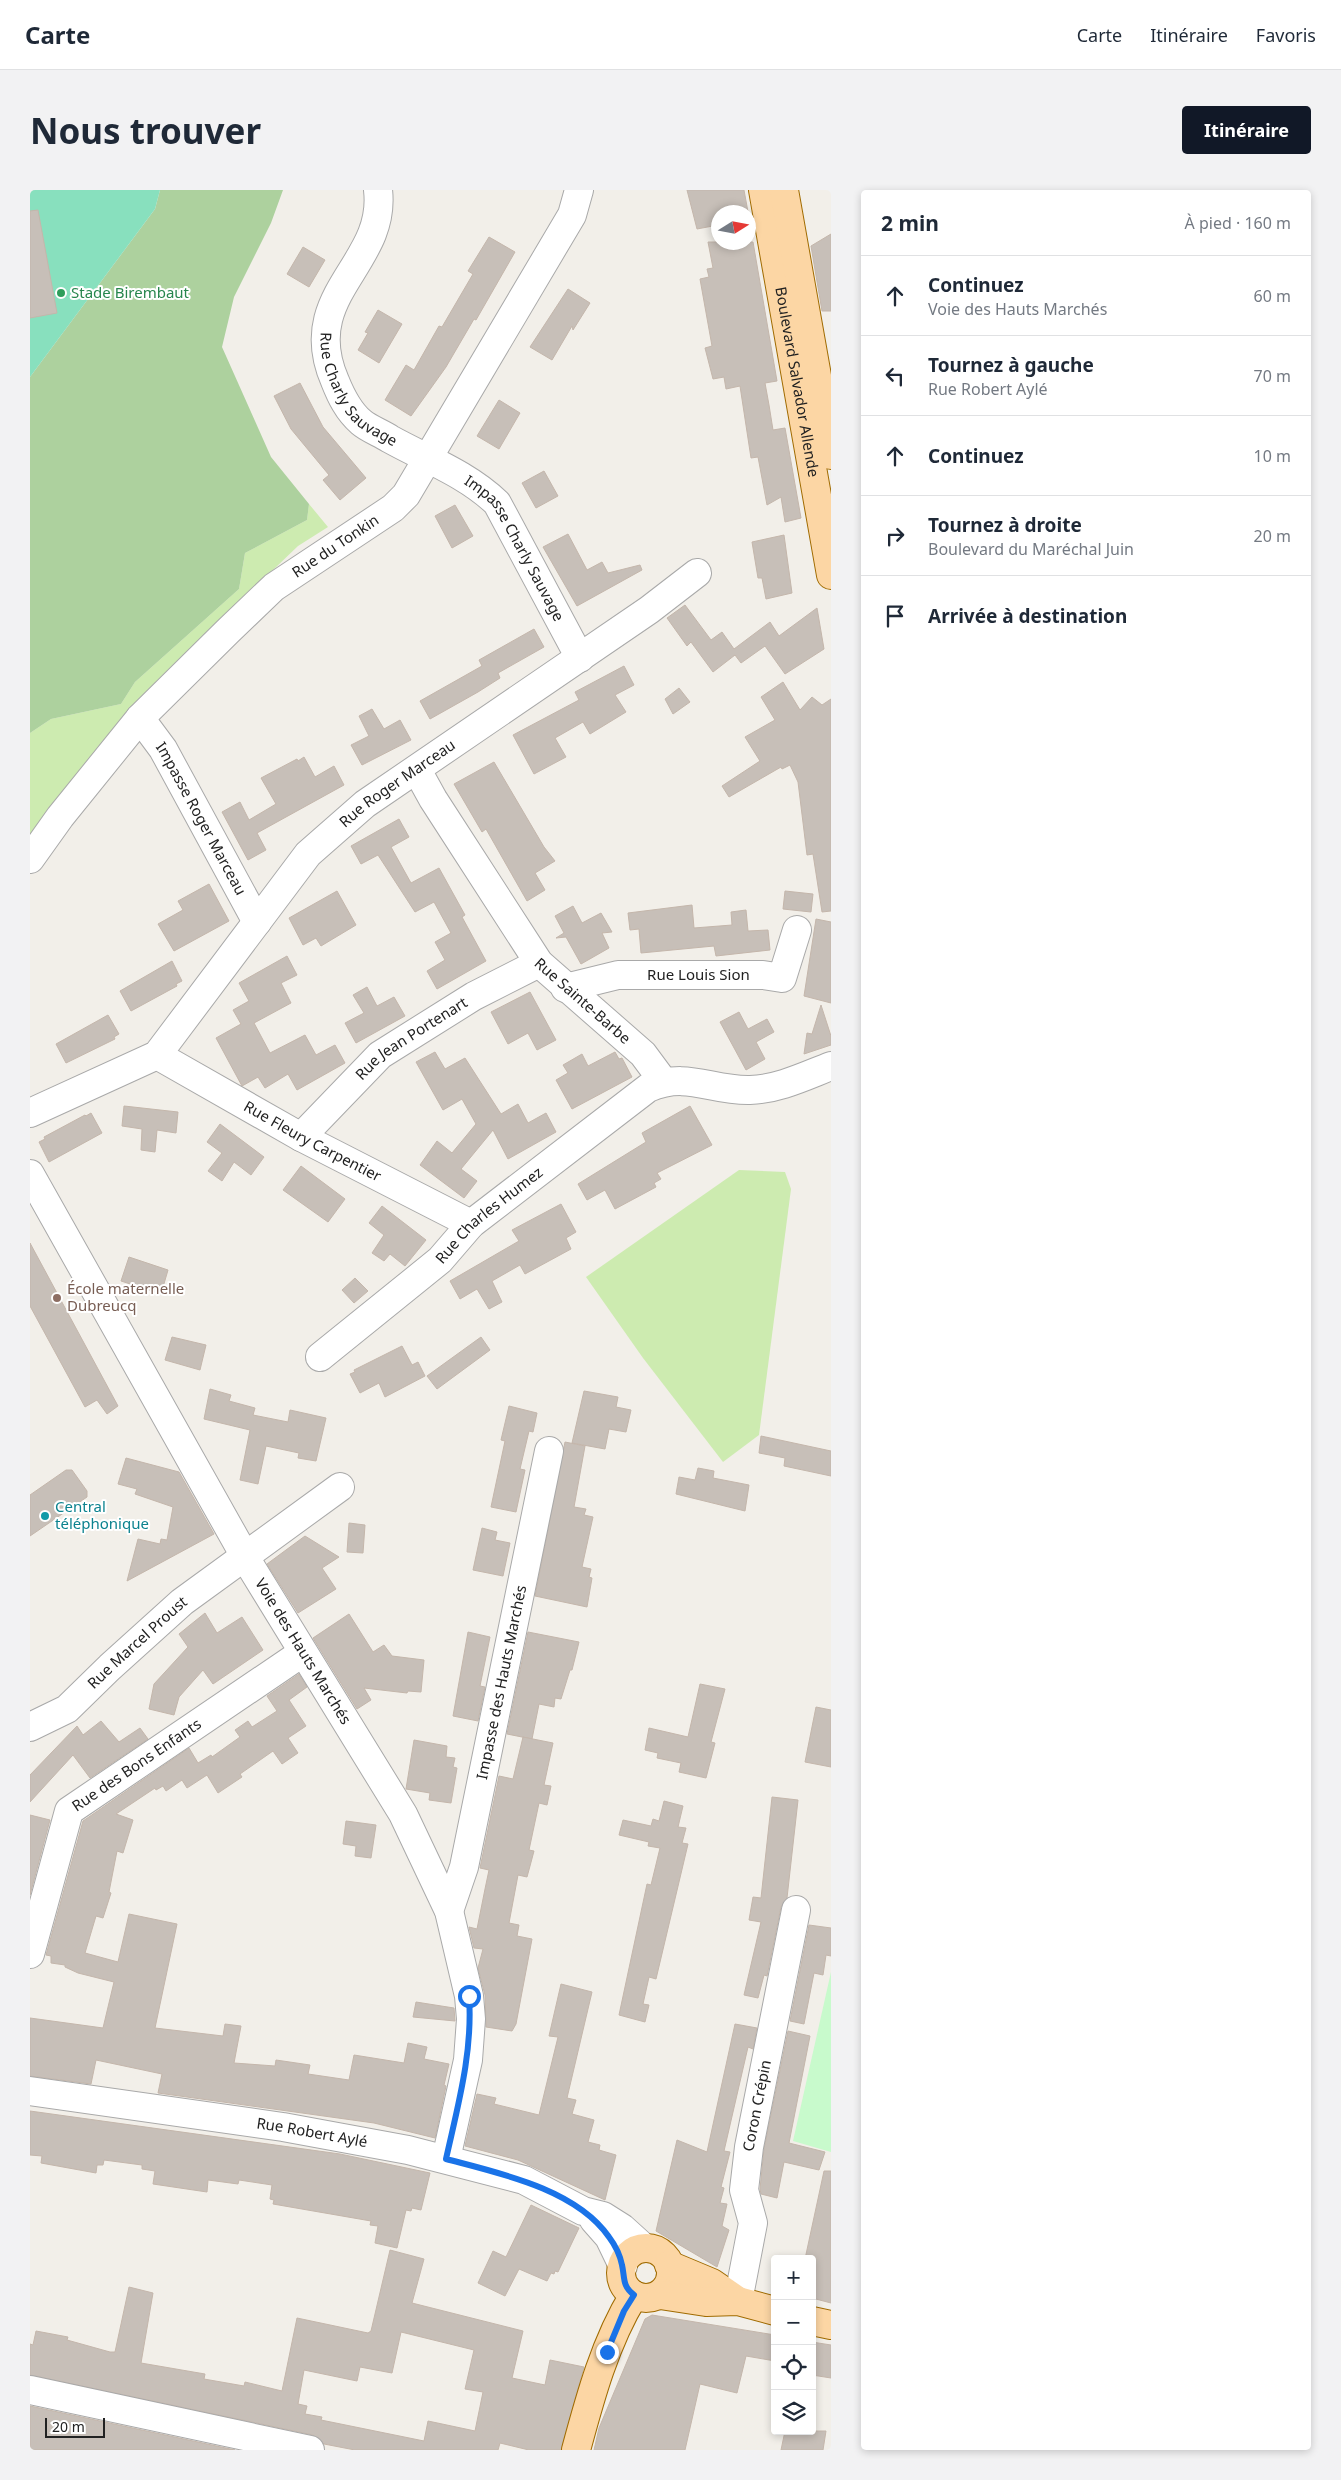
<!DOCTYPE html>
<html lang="fr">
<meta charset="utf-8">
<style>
:root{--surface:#fff;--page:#f2f2f3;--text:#1f2937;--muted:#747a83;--line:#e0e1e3;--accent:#111827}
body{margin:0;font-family:"Noto Sans",sans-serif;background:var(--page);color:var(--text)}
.controls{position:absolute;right:15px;bottom:15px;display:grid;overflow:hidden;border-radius:5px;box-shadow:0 2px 8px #0003}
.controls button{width:45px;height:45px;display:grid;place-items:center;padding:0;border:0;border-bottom:1px solid var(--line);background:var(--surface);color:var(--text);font:25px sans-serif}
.compass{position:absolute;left:681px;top:15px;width:45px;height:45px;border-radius:50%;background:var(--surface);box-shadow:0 2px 8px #0003;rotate:79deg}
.scale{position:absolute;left:15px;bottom:12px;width:60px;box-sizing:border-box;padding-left:5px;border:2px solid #222;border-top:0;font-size:14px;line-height:18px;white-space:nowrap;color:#222;-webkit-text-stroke:4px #fff;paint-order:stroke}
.stop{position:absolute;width:15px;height:15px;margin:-11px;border:4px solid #1a73e8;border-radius:50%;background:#fff}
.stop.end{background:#1a73e8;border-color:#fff;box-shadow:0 1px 5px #0008}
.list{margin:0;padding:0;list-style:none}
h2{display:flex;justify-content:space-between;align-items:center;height:65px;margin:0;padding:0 20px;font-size:21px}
h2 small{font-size:16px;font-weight:400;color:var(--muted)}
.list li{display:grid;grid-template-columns:32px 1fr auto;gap:15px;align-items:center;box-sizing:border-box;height:80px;padding:0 20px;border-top:1px solid var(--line)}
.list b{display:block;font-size:19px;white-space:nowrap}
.list p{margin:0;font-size:16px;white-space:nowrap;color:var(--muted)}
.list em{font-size:16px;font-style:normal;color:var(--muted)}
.icon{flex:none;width:28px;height:28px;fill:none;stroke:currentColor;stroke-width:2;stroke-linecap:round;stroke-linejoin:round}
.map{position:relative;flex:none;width:801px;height:2260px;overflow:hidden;border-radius:5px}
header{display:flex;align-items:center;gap:30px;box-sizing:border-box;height:70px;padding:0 25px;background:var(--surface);border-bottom:1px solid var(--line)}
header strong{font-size:24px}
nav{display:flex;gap:28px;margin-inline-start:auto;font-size:18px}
.intro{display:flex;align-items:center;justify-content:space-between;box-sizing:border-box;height:120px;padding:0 30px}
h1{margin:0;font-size:35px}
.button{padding:12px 22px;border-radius:5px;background:var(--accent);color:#fff;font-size:18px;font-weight:700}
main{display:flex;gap:30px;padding:0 30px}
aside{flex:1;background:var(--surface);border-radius:5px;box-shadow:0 2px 8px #0003}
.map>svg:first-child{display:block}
.grass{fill:#cdebb0}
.forest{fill:#add19e}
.park{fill:#c8facc}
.pitch{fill:#88e0be}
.building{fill:#c7bfb8;stroke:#c4b6ab;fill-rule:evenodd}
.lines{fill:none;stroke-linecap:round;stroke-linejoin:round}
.minor-casing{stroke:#a9a9a9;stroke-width:30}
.major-casing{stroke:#a06b00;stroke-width:30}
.minor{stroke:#fff;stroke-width:28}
.major{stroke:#fcd6a4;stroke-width:28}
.route{stroke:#1a73e8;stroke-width:6}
.leisure-dot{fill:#2e9e5b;stroke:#fff;stroke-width:2}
.education-dot{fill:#8d6e63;stroke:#fff;stroke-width:2}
.culture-dot{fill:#0f9aa8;stroke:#fff;stroke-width:2}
.labels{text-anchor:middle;stroke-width:4;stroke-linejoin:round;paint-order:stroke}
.leisure-label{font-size:15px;fill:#27864d;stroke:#fff;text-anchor:start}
.street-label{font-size:15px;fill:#222;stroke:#fff}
.education-label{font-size:15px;fill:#785e54;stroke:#fff;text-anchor:start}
.culture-label{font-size:15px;fill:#0d838f;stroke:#fff;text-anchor:start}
</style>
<header>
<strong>Carte</strong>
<nav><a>Carte</a><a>Itinéraire</a><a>Favoris</a></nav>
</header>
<div class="intro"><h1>Nous trouver</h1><a class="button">Itinéraire</a></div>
<main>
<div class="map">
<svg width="801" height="2260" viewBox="0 0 801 2260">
<rect width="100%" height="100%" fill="#f2efe9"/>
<g class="grass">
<polygon points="279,314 298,337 268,356 120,498 0,658 0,543 21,529 91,514 105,492 209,399 215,363 277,330"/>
<polygon points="709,980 755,982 761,999 729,1245 693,1272 613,1168 556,1087"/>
</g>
<polygon class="forest" points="130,0 253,0 241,33 204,107 192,157 241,267 279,314 277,330 215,363 209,399 105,492 91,514 21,529 0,543 0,187 125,19"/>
<polygon class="park" points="801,1782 801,1962 763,1951"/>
<polygon class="pitch" points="0,0 130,0 125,19 0,187"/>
<g class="building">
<polygon points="657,0 714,0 718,22 688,22 688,35 667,39"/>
<polygon points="8,20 27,123 0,128 0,21"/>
<polygon points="801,44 801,121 792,121 781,56"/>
<polygon points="459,47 485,62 446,130 444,129 416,177 381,226 355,210 376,175 384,180 409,136 412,137 443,84 438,81"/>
<polygon points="678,52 723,52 747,191 735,193 739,215 743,240 755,238 771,328 755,332 751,307 737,315 728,267 721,268 710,196 696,199 694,187 683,189 675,158 682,156 670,89 679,87 677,79 683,78"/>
<polygon points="273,57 295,70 279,97 257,84"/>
<polygon points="538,99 560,113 543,140 542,136 522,170 500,157"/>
<polygon points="348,120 372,134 349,173 328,160 338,143 335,142"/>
<polygon points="270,193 293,237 336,288 310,310 293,290 299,285 261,239 244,206"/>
<polygon points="469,210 490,223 469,259 447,246"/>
<polygon points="514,281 528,306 506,318 492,293"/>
<polygon points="425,315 443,346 422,358 405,326"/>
<polygon points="538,344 557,380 572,372 578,383 610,375 612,380 547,416 513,357"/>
<polygon points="754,345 762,403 736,409 732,388 728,388 722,352"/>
<polygon points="655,415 681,450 692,442 704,459 740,432 749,446 787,418 794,459 755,484 735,456 711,473 705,465 683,482 661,452 657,456 637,428"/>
<polygon points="504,439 514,457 468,483 470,488 448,502 400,529 390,511 452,476 449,470"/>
<polygon points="594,476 604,495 585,505 596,522 560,544 553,532 525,548 536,567 504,584 483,545 549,510 545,502"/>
<polygon points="753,492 770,520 782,507 792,515 801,509 801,721 792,722 783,664 777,665 768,592 760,575 752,579 751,577 699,607 692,596 730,571 715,547 745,530 731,507"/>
<polygon points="649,498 660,512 643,524 635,509"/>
<polygon points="342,519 354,539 370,530 381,550 332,575 321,555 339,546 329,526"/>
<polygon points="274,567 285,587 304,576 314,595 227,643 236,660 218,670 192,622 210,612 219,630 246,614 231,588 267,569 268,571"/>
<polygon points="464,572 514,657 525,671 505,683 515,700 497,711 456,639 452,642 424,594"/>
<polygon points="369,629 379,647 361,657 381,693 409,678 435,725 432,727 456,771 407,799 397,781 415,770 405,752 421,743 404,712 385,722 348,665 331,674 321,656"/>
<polygon points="179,694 199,731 144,761 128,734 153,720 148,711"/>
<polygon points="307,701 326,735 291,756 286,748 273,755 259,728"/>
<polygon points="755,701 783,704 781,722 753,719"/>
<polygon points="662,715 664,738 702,735 701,722 716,720 718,741 738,740 740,760 686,766 684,756 611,763 609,739 600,740 598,723"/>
<polygon points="543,716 552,733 571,723 582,742 572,743 579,758 551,774 536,747 526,748 534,743 525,726"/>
<polygon points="786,729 801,732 801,813 774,806"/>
<polygon points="257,766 267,785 251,793 261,813 224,833 240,863 275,845 286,865 305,855 315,873 267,900 258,884 235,898 228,887 212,896 186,848 211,834 203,820 219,811 209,793"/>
<polygon points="142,771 152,791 146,794 147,796 101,821 90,801"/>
<polygon points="337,797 347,816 364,807 375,826 326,853 315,833 334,823 323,805"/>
<polygon points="500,802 526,850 507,860 498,843 478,854 461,822"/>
<polygon points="791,815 801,846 801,855 774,864 777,843 782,844"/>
<polygon points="709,822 718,839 737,829 744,842 726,852 735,869 716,880 690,832"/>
<polygon points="78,825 89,844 84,847 85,849 36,873 26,854"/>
<polygon points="405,862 415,879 435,868 471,924 488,914 498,933 516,923 526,942 478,969 463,940 431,979 447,991 434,1008 390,975 407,951 422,963 446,934 432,909 413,920 386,872"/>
<polygon points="585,862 589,869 592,868 602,887 542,919 526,890 538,883 533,875 552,864 558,876"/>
<polygon points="94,916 148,922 146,943 127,940 125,962 111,960 112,939 92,936"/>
<polygon points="660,916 682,955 627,983 631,989 624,993 626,997 585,1019 575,1000 557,1010 548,994 616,952 612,943"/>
<polygon points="61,923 72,943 19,972 9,952 15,949 14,947 55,925 56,926"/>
<polygon points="190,934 234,967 221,985 204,972 192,991 178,981 192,963 177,952"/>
<polygon points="271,976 315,1009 298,1032 253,1000"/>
<polygon points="531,1014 546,1042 536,1048 541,1059 495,1084 490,1075 462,1091 472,1112 459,1119 447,1099 430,1109 420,1091 489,1051 482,1040"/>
<polygon points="352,1016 396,1050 375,1076 360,1064 354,1071 342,1063 354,1045 339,1033"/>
<polygon points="0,1053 88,1216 77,1224 67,1210 55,1217 0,1116"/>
<polygon points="99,1067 138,1080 131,1104 91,1091"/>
<polygon points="325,1088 338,1101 324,1113 312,1100"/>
<polygon points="142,1147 176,1155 170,1180 135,1170"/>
<polygon points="451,1147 460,1160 407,1199 397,1186"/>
<polygon points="372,1156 382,1175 388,1172 395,1186 355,1207 349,1193 330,1203 320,1184 325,1182 324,1180"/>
<polygon points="180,1199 201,1205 199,1211 225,1218 223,1225 258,1232 260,1220 296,1228 286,1271 268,1268 269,1263 236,1256 228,1294 210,1290 220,1240 174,1229"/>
<polygon points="554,1201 588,1207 586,1217 601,1220 596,1242 579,1239 575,1259 542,1253"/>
<polygon points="479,1216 507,1223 503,1242 499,1241 490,1279 495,1280 486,1322 461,1317 475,1251 471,1250"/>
<polygon points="731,1246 801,1261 801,1286 754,1276 755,1268 729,1263"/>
<polygon points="535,1252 555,1256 544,1317 556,1319 554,1325 563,1327 552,1377 561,1379 559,1387 562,1388 557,1417 505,1406"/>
<polygon points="96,1268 149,1282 184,1344 97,1391 108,1349 130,1354 131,1349 137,1350 143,1317 105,1304 107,1299 88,1294"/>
<polygon points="668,1278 684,1281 683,1288 719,1295 715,1321 646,1304 649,1287 665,1290"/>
<polygon points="36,1280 42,1280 57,1301 57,1307 0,1346 0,1305"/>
<polygon points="319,1333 335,1335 333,1363 317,1362"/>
<polygon points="452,1338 467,1342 465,1350 480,1353 473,1386 443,1380"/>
<polygon points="275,1346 309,1367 292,1378 306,1399 268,1423 237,1374"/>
<polygon points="175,1423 187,1443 212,1427 233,1460 183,1494 173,1480 149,1507 144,1525 119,1519 124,1494 158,1457 149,1444"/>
<polygon points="319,1424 343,1462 354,1455 362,1466 394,1470 391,1502 378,1501 377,1503 334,1498 341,1510 327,1519 283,1448"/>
<polygon points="438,1442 460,1447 450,1496 455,1497 448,1531 423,1526"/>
<polygon points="498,1442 549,1452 542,1480 540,1480 531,1509 525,1508 524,1517 509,1514 502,1549 477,1544"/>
<polygon points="269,1484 277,1497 259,1510 276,1536 258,1548 268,1563 252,1574 243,1561 210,1584 212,1587 188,1603 177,1585 157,1598 152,1590 136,1601 133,1596 126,1600 125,1598 86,1624 103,1630 93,1663 87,1661 79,1702 81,1703 73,1728 66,1726 55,1763 88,1772 99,1724 147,1734 125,1838 193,1846 195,1834 211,1836 204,1873 245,1876 246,1870 280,1875 278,1884 319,1890 324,1865 374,1873 378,1853 397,1857 394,1869 419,1874 414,1895 416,1896 405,1948 344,1933 128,1903 132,1884 66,1870 61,1894 0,1886 0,1828 73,1838 84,1792 48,1783 35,1777 35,1775 21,1773 21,1766 16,1765 53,1631 159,1558 168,1573 181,1565 182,1567 210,1547 205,1540 218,1531 222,1537 247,1521 237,1506"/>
<polygon points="670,1494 695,1499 681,1552 685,1553 676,1588 649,1582 651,1573 627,1568 628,1563 615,1560 619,1538 658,1547"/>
<polygon points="786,1517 801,1520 801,1577 775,1572"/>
<polygon points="71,1531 89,1552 110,1538 118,1549 60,1588 43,1565 0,1612 0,1585 47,1536 53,1545"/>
<polygon points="493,1547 523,1553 514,1595 521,1596 517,1615 509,1613 499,1660 504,1661 500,1676 497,1687 488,1685 479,1733 489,1735 487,1746 502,1749 486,1834 482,1841 456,1837 455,1805 448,1778 453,1759 444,1758 439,1737 447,1739 455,1699 459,1680 450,1678 469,1586 483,1589"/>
<polygon points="384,1550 417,1556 416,1567 425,1568 423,1577 427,1578 421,1613 399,1610 400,1603 376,1599"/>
<polygon points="742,1607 768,1610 757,1708 751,1717 737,1786 734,1785 728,1808 714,1805 731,1732 719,1730 723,1707 731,1708"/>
<polygon points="634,1611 653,1616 648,1637 656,1638 652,1653 658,1654 626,1789 619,1787 613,1814 619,1815 615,1832 589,1825 617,1694 621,1695 630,1658 618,1656 619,1652 589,1645 593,1630 621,1636 623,1629 629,1631"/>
<polygon points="0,1625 20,1630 0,1705"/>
<polygon points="316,1631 346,1635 341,1668 325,1666 326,1656 313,1654"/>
<polygon points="779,1735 801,1738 801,1766 796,1765 793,1785 784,1783 774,1834 760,1831"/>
<polygon points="531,1794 562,1802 537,1908 546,1910 542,1924 564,1930 558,1952 570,1955 569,1960 586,1965 575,2010 488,1970 435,1956 447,1904 466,1908 464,1914 509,1925 528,1847 519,1846"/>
<polygon points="386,1812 424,1818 425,1831 383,1827"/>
<polygon points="705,1834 727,1838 723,1859 718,1857 694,1961 700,1962 691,1997 694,1998 690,2013 697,2014 692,2036 699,2040 687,2077 626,2041 647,1950 677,1962"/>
<polygon points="758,1841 780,1846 759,1953 795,1962 789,1980 754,1972 747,2008 731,2004 730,1999 734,1959"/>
<polygon points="0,1921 310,1964 400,1983 391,2020 382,2018 381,2021 376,2020 367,2058 345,2053 348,2036 340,2035 341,2031 243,2014 244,2010 240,2009 242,1995 209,1990 208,1994 178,1990 177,2002 123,1994 125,1981 112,1979 112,1975 74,1970 73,1975 67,1975 66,1983 11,1973 12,1966 0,1965"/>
<polygon points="794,1981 801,1981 801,2113 782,2108 782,2069 775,2069"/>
<polygon points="501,2015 549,2038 528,2082 525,2081 524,2084 521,2083 517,2091 489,2079 475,2106 448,2093 463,2061 476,2067"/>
<path d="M360,2060l34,9 -12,44 111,28 -11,47 33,7 5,-25 34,7 -23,83h-32l-29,-7 -2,7h-143l-31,-6 -11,-9 -283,-60v-31l3,1 3,-14 32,6 -1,3 43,12h5l14,-65 24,6 -12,70 64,11 -1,5 40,7 1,-4 37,9 15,-73 71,15 3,-2zM371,2142l73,18 -9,39 18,3 -8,39 -47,-10 -4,20 -103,-21 1,-3 -17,-3 2,-8 -9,-2 6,-34 53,11 3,-14 32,6z"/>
<polygon points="622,2125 745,2145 745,2171 716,2166 707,2203 670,2194 655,2260 564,2260 569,2238 615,2129"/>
<polygon points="782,2152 801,2155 801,2188 782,2185"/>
<polygon points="0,2216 205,2260 0,2260"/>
<polygon points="755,2241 796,2241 793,2260 751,2260"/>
</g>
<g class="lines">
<defs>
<g id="minor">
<path id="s1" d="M348,0c9,75 -81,104 -43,191 6,15 13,30 26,41 8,7 20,11 29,17 36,20 77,35 107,64l83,155"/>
<path id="s2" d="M110,528l23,31 94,173"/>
<path id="s3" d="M387,580l16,29 106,164 104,91 20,27"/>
<path id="s4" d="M0,669l30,-42 80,-99 88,-87 46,-44 119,-79 13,-13 166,-280 7,-25"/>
<path id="s5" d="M535,798l53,-13h145l19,3 15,-48"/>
<path id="s6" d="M127,865l144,82 170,87"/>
<path id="s7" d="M0,923l127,-58 151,-201 57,-50 284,-194 48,-37"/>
<path id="s8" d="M271,947l79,-82 94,-59 65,-33"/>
<path id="s9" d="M0,984l221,393 152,247 46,97 20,85 2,23 -3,41 -22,99"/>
<path id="s10" d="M290,1167l120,-97 31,-36 177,-136c40,-17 62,3 102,2 29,-1 55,-14 81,-24"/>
<path id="s11" d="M0,1537l37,-18 43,-42 72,-65 158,-115"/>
<path id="s12" d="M419,1721l15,-44 85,-416"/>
<path id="s13" d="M0,1764l39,-143 233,-158"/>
<path id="s14" d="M0,1901l253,36 125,23 116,30 59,31 20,5 19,12 21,19"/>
<polyline points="564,2030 579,2047 593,2076"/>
<path id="s15" d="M708,2111l15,-78 -9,-33 5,-43 47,-237"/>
<polyline points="0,2200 280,2260"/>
</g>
<g id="major">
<path id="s16" d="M733,0l68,385"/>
<polyline points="754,0 801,265"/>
<circle cx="616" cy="2083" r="25"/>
<polyline points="639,2075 682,2093 708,2111"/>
<polyline points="630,2105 676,2112 708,2111 745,2121"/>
<polyline points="782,2131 801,2135"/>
<path d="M546,2260c14,-52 29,-108 58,-155"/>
</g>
</defs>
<use href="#minor" class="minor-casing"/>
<use href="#major" class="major-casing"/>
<use href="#minor" class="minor"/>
<use href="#major" class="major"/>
</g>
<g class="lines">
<path class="route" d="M439,1806c4,56 -11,109 -23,163 53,14 130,30 163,78 6,8 11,18 13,28 3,13 0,21 12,30l-10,16 -17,41"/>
</g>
<circle class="leisure-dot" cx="31" cy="103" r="5"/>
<circle class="education-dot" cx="27" cy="1108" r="5"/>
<circle class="culture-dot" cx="15" cy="1326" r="5"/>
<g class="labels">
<g class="leisure-label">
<text x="41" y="108">Stade Birembaut</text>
</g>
<g class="street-label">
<text dy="5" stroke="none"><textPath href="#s16" startOffset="195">Boulevard Salvador Allende</textPath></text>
<text dy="5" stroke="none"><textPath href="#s1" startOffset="224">Rue Charly Sauvage</textPath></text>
<text dy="5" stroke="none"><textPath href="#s4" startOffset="440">Rue du Tonkin</textPath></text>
<text dy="5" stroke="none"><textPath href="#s1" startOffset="459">Impasse Charly Sauvage</textPath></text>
<text dy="5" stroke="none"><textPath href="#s7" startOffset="505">Rue Roger Marceau</textPath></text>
<text dy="5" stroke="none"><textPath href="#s2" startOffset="118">Impasse Roger Marceau</textPath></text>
<text dy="5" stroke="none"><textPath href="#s5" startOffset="135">Rue Louis Sion</textPath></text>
<text dy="5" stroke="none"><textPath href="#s3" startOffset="286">Rue Sainte-Barbe</textPath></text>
<text dy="5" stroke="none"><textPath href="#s8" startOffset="149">Rue Jean Portenart</textPath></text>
<text dy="5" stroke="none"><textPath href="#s6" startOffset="178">Rue Fleury Carpentier</textPath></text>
<text dy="5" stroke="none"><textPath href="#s10" startOffset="221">Rue Charles Humez</textPath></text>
<text dy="5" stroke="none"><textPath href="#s11" startOffset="138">Rue Marcel Proust</textPath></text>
<text dy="5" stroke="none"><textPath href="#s9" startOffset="550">Voie des Hauts Marchés</textPath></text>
<text dy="5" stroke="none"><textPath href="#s12" startOffset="235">Impasse des Hauts Marchés</textPath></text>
<text dy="5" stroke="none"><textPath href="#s13" startOffset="230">Rue des Bons Enfants</textPath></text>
<text dy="5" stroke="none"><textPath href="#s15" startOffset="199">Coron Crépin</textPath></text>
<text dy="5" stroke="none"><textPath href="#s14" startOffset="285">Rue Robert Aylé</textPath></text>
</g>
<g class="education-label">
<text x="37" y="1104">École maternelle<tspan x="37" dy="17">Dubreucq</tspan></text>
</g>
<g class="culture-label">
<text x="25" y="1322">Central<tspan x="25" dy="17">téléphonique</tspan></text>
</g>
</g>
</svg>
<div class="controls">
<button>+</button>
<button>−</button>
<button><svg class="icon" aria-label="locate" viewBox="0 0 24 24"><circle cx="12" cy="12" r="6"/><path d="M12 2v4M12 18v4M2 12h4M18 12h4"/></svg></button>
<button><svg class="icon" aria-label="layers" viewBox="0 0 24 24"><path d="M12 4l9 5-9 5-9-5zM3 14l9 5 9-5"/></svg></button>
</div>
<svg class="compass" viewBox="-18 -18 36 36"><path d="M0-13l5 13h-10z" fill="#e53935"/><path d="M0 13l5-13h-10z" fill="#747a83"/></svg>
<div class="scale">20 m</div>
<div class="stop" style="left:439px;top:1806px"></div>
<div class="stop end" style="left:577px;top:2162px"></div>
</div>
<aside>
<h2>2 min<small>À pied · 160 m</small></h2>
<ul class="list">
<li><svg class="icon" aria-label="ahead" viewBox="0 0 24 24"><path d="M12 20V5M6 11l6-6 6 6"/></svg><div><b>Continuez</b><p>Voie des Hauts Marchés</p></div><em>60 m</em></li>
<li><svg class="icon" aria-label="left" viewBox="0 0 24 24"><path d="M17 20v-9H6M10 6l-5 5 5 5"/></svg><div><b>Tournez à gauche</b><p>Rue Robert Aylé</p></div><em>70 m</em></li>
<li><svg class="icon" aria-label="ahead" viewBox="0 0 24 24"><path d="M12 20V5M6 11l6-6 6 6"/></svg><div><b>Continuez</b></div><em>10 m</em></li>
<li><svg class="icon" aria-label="right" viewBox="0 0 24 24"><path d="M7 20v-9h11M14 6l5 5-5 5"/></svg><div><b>Tournez à droite</b><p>Boulevard du Maréchal Juin</p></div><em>20 m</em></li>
<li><svg class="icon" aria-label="arrive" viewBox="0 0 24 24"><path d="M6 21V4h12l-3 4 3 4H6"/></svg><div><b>Arrivée à destination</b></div></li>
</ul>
</aside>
</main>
